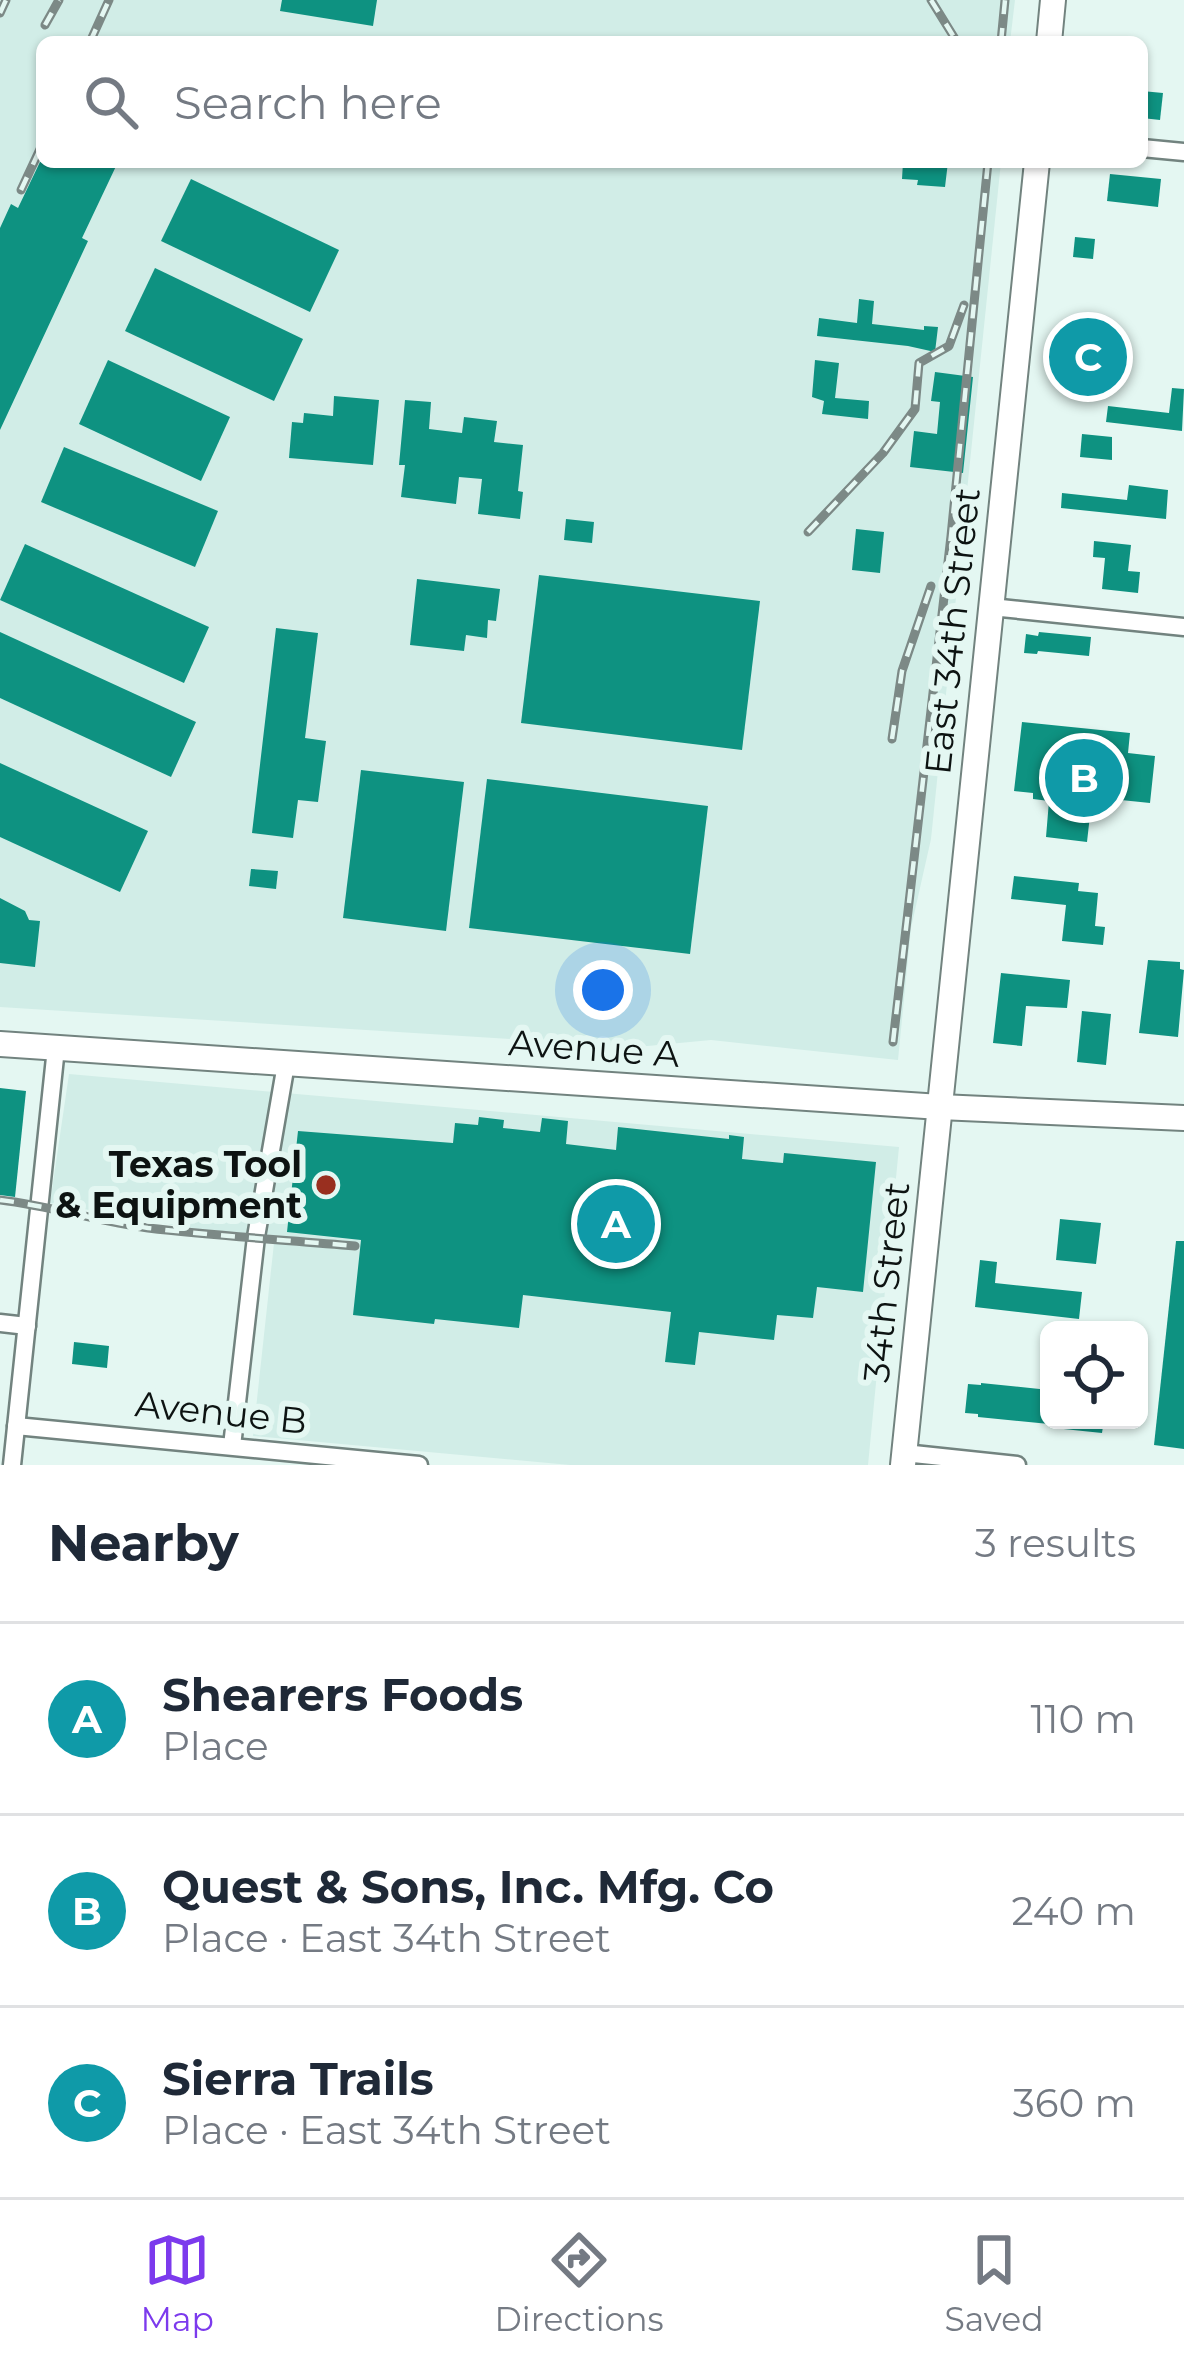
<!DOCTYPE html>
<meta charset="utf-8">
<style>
:root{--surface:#fff;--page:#f2f2f3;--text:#1f2937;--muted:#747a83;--line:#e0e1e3;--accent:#7c3aed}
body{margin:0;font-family:Montserrat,sans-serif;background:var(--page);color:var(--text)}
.controls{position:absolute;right:36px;bottom:36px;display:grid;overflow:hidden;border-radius:18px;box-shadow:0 3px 9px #0004}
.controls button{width:108px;height:108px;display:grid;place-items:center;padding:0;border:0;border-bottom:3px solid var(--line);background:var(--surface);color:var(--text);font:60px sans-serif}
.you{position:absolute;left:603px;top:990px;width:42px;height:42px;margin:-30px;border:9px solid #fff;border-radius:50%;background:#1a73e8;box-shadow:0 0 0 18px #1a73e833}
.badge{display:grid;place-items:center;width:78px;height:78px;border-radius:50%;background:var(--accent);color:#fff;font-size:39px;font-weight:700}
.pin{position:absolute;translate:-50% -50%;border:6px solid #fff;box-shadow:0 3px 12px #0006}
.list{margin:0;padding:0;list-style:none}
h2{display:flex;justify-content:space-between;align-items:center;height:156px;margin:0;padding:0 48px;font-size:51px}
h2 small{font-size:39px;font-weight:400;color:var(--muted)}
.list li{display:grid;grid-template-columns:78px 1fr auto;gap:36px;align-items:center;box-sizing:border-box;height:192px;padding:0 48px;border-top:3px solid var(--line)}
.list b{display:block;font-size:45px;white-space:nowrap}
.list p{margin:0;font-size:39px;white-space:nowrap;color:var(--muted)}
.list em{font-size:39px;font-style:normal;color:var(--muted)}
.icon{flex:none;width:66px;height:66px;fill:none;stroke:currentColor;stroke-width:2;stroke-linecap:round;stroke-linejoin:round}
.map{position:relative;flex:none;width:1184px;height:1465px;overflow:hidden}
.search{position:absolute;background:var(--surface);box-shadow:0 3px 9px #0004;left:36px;right:36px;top:36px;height:132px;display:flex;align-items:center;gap:30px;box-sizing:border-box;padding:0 42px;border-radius:18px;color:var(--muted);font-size:45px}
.sheet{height:732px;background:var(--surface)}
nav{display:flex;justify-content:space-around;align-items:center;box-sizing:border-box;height:168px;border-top:3px solid var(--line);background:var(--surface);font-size:33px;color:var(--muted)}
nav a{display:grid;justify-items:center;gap:6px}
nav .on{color:var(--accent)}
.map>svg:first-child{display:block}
.built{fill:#d1ede7}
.building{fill:#0e9281}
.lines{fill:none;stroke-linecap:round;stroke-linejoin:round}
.street-casing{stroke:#72837f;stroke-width:21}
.secondary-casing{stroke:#72837f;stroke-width:28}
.street{stroke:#fff;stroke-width:16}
.secondary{stroke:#fff;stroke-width:24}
.rail-casing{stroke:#7c8986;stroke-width:9}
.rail{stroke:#e4f7f2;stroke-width:4.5;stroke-dasharray:14;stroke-linecap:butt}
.poi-dot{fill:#992f1f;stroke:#e4f7f2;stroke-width:4.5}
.labels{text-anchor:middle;stroke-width:12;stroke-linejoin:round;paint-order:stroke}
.street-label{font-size:36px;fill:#0d1312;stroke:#e4f7f2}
.poi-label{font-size:36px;font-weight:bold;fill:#0d1312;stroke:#e4f7f2;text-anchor:end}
</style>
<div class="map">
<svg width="1184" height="1465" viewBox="0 0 1184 1465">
<rect width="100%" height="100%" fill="#e4f7f2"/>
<g class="built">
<polygon points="0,0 1015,0 1010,42 42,42 42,162 1001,162 931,839 911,928 898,1060 711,1040 637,1047 0,1007"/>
<polygon points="69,1074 899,1147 868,1465 570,1465 253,1436 274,1243 50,1203"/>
</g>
<g class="building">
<polygon points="282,0 377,0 373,26 280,11"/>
<polygon points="1142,91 1163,93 1160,120 1142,118"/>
<polygon points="40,162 118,162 82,238 88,241 0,430 0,228 11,204 18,208"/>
<polygon points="903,162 948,162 945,187 917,185 918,180 902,179"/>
<polygon points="1110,174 1161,179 1158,207 1107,201"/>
<polygon points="191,179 339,250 310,312 161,241"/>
<polygon points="1075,237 1095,239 1093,259 1073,257"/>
<polygon points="155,268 303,339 274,401 125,331"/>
<polygon points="859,299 874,301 872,324 924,330 924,326 938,327 935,352 908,346 817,336 819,318 857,323"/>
<polygon points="1070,333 1110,337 1106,381 1065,377"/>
<polygon points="108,360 230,417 201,481 79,424"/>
<polygon points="815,360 839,363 835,398 869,401 868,419 822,414 824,401 812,397"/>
<polygon points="935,372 973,377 963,473 910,467 914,431 937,434 940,402 931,401"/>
<polygon points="1172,388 1184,389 1182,431 1106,422 1108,406 1169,413"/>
<polygon points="334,396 379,400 373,465 289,458 292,422 303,423 304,413 333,416"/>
<polygon points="405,400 431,402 429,429 462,433 464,417 497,421 494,442 523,445 518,491 523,492 520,519 478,514 482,479 459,477 456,504 401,497 405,465 399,465"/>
<polygon points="1082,434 1112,437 1112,460 1080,457"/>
<polygon points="64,447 218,511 195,567 41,502"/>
<polygon points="1129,485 1168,490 1166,519 1061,508 1062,493 1127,500"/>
<polygon points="566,519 594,522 592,543 564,540"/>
<polygon points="856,529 884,532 880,573 852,570"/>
<polygon points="1094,541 1131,545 1128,571 1140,572 1138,593 1102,589 1105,558 1093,557"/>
<polygon points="25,544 209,627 184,683 0,600"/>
<polygon points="539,575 760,601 742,750 521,723"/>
<polygon points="417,579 500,589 496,621 488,620 487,638 466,635 464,651 410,645"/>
<polygon points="276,628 318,633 305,738 326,741 318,802 298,800 293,838 252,833"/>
<polygon points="0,632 196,722 171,777 0,698"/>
<polygon points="1039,632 1091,637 1089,656 1038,651 1037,654 1024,653 1026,634 1038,636"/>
<polygon points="1022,722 1130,733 1128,753 1155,756 1150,803 1092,797 1087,842 1046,837 1049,801 1033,799 1033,793 1014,791"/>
<polygon points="0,763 148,831 120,892 0,837"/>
<polygon points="361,770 464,782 446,931 343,918"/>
<polygon points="487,779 708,806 690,954 469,928"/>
<polygon points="251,869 278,871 276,889 249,886"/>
<polygon points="1014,876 1079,883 1078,891 1098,893 1095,926 1105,927 1103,945 1062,941 1066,905 1011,899"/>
<polygon points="0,898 25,911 29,920 40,921 35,967 0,963"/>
<polygon points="1148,960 1180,962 1180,969 1184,970 1178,1037 1139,1033"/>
<polygon points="1001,973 1070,980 1067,1008 1026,1006 1022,1046 993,1043"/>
<polygon points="1082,1011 1111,1014 1106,1065 1077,1062"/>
<polygon points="0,1088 26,1091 15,1197 0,1195"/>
<polygon points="479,1117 504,1120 503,1128 540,1132 542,1118 568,1121 566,1144 616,1150 618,1127 729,1139 729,1135 744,1137 742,1159 783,1163 784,1153 876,1162 863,1292 817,1287 813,1318 777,1315 774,1340 699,1332 695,1365 665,1362 671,1312 523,1295 519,1328 435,1319 434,1324 353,1315 361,1240 287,1232 298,1131 453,1143 455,1123 478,1125"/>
<polygon points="1060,1219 1101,1223 1096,1264 1056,1260"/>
<polygon points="1176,1241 1184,1241 1184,1449 1154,1445"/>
<polygon points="980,1260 997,1262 995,1283 1082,1292 1079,1319 975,1307"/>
<polygon points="74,1342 109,1346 107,1368 72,1364"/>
<polygon points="981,1383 1049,1390 1049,1424 978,1417 978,1414 965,1413 968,1384 981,1385"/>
<polygon points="1054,1420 1104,1420 1102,1433 1054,1428"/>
</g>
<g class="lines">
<defs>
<g id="street">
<polyline points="1142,148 1184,152"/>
<polyline points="991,607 1184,627"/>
<polyline points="0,1323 27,1326"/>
<polyline points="16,1426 419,1465"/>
<polyline points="232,1446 256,1237 286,1064"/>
<polyline points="904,1453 1017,1465"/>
<polyline points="12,1465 56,1048"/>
</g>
<g id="secondary">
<polyline points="1049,42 1053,0"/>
<polyline points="0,1044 940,1107 1184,1118"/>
<polyline points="903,1465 1037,162"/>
</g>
</defs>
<use href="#street" class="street-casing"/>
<use href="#secondary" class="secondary-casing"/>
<use href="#street" class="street"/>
<use href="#secondary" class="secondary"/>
<defs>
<g id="rail">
<polyline points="931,0 957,42"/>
<polyline points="0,13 6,0"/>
<polyline points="45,25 59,0"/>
<polyline points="90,42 109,0"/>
<polyline points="1001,42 1005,0"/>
<polyline points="21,190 42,145"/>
<polyline points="808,532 883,453 915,409 919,363 949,346 964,305"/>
<polyline points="892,739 902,671 931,586"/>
<polyline points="893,1042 951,536 988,162"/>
<path d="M0,1200c50,6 98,21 148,28 69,8 138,12 207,18"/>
</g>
</defs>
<use href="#rail" class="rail-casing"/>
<use href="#rail" class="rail"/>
</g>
<circle class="poi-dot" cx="326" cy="1185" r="12"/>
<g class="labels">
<g class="street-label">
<text transform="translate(952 631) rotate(-84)" y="13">East 34th Street</text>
<text transform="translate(594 1048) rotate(4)" y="13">Avenue A</text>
<text transform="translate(886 1282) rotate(-84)" y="13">34th Street</text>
<text transform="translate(221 1412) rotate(6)" y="13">Avenue B</text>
</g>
<g class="poi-label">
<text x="302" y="1177">Texas Tool<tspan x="302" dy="41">&amp; Equipment</tspan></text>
</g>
</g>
</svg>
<div class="controls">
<button><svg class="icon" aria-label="locate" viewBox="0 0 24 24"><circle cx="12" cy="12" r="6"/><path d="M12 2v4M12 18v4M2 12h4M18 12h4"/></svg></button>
</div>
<div class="you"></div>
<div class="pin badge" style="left:616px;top:1224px;background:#0f9aa8">A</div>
<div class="pin badge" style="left:1084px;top:778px;background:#0f9aa8">B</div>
<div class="pin badge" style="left:1088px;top:357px;background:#0f9aa8">C</div>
<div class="search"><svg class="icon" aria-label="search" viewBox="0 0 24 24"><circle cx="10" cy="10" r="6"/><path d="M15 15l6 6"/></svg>Search here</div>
</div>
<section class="sheet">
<h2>Nearby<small>3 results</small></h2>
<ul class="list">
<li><span class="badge" style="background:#0f9aa8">A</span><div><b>Shearers Foods</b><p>Place</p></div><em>110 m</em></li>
<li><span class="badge" style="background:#0f9aa8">B</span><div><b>Quest &amp; Sons, Inc. Mfg. Co</b><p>Place · East 34th Street</p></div><em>240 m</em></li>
<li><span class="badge" style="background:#0f9aa8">C</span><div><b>Sierra Trails</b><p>Place · East 34th Street</p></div><em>360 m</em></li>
</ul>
</section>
<nav>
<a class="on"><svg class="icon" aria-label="map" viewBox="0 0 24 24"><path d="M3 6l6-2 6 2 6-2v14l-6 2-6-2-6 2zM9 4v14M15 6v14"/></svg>Map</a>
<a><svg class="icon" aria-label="directions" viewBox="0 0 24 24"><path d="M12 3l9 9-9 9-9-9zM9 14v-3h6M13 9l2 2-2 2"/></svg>Directions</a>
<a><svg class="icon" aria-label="saved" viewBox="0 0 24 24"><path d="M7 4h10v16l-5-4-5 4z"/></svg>Saved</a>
</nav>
